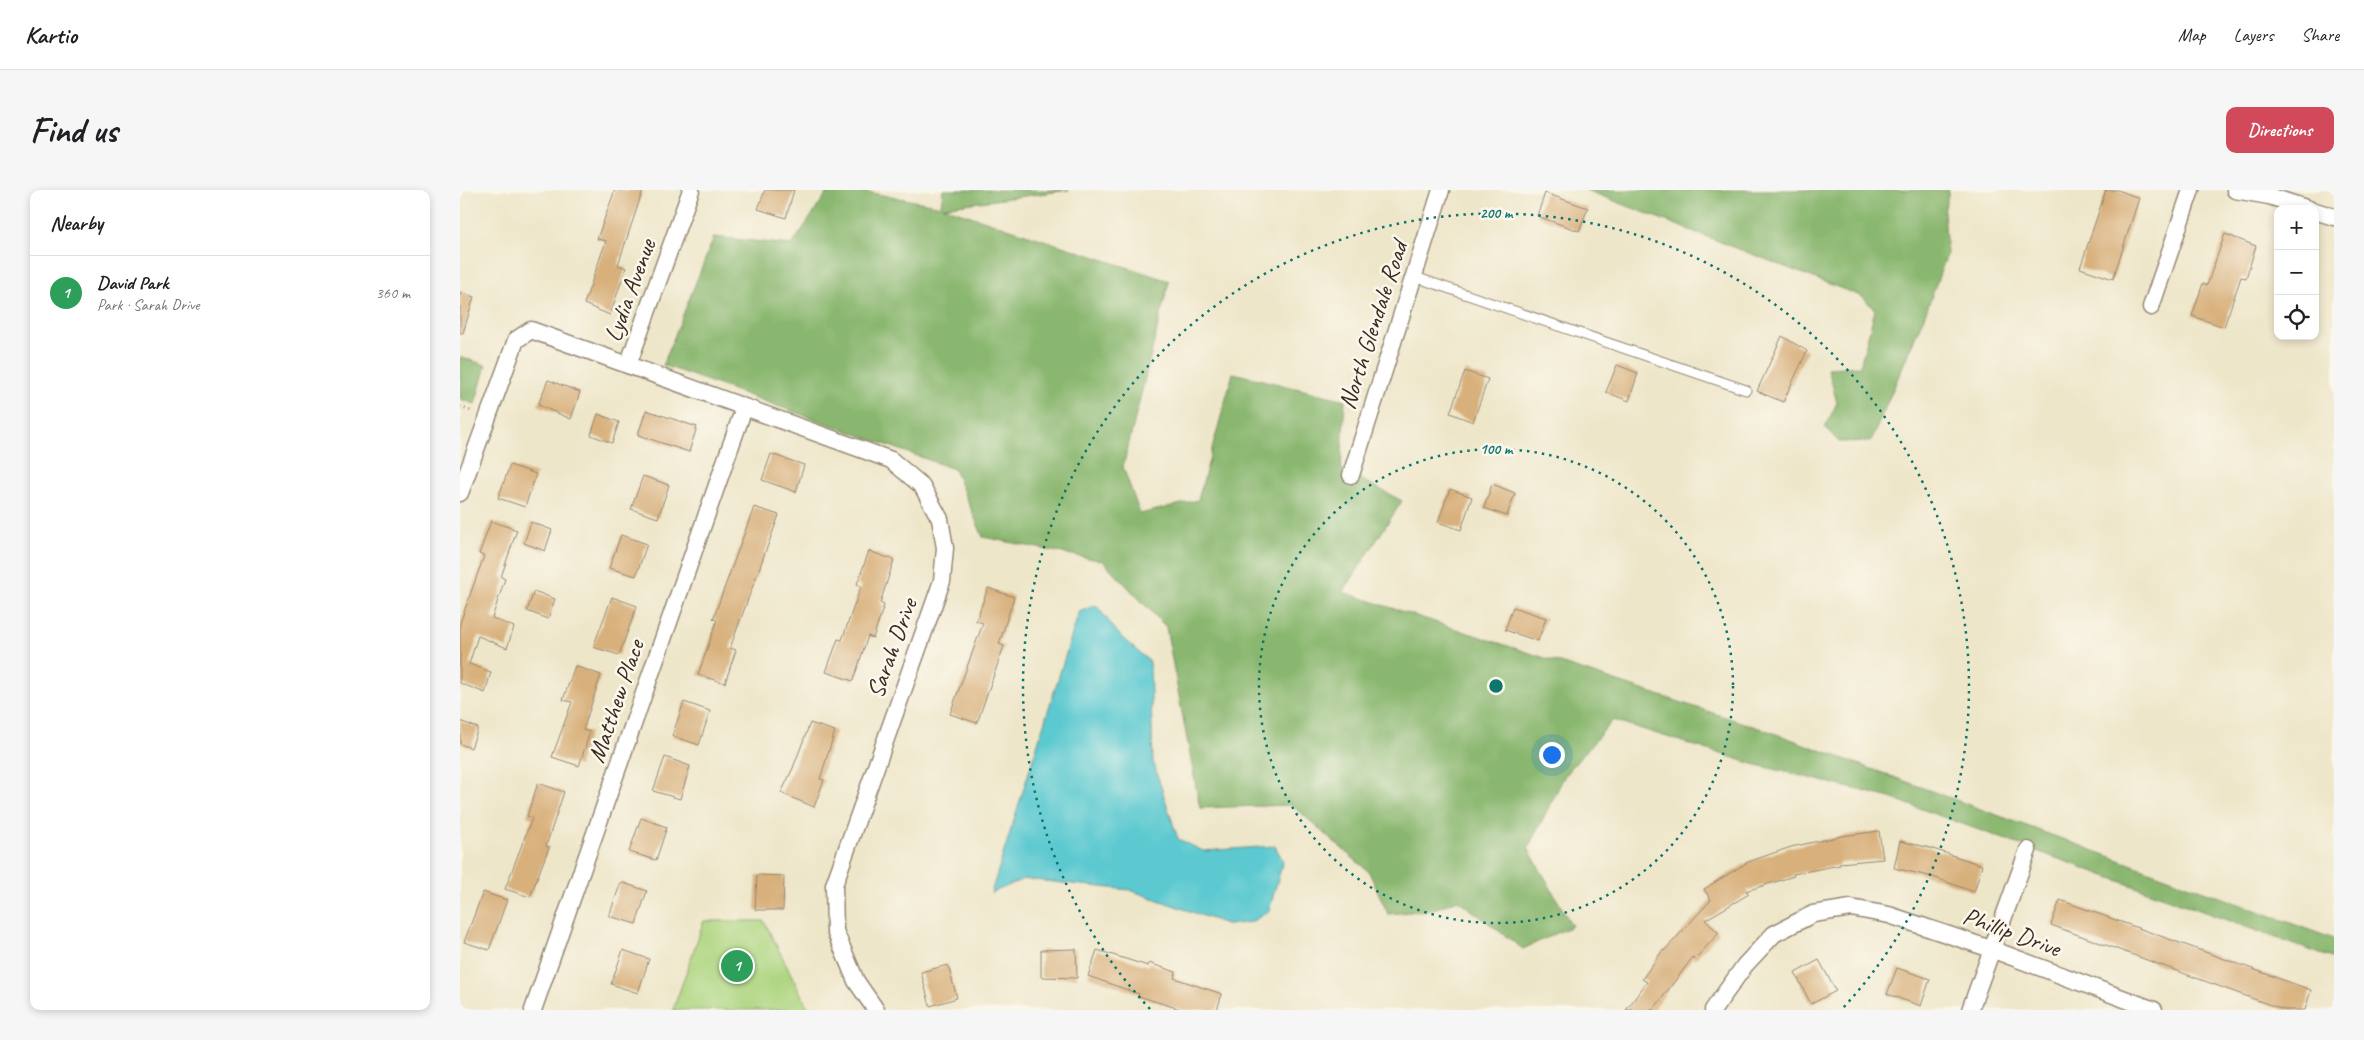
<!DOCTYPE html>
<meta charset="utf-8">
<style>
:root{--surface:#fff;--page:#f6f6f6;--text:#202124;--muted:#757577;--line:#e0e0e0;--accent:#d1495b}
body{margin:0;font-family:Caveat,sans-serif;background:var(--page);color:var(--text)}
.controls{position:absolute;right:15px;top:15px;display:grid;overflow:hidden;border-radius:10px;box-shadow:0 2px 8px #0003}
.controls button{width:45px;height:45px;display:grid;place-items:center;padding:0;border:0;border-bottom:1px solid var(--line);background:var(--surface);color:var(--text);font:25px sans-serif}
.you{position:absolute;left:1091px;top:564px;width:18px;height:18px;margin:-12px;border:4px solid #fff;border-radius:50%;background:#1a73e8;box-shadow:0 0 0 8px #1a73e833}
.badge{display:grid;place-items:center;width:32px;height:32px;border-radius:50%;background:var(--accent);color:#fff;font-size:16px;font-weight:700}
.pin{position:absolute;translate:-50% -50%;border:2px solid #fff;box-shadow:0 1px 5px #0006}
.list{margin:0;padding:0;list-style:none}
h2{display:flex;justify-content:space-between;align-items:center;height:65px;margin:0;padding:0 20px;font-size:21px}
h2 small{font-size:16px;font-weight:400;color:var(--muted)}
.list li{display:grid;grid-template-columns:32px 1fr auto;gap:15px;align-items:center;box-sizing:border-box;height:75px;padding:0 20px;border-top:1px solid var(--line)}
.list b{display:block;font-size:19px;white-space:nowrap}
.list p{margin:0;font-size:16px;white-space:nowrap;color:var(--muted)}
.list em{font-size:16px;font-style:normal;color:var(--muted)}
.icon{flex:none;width:28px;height:28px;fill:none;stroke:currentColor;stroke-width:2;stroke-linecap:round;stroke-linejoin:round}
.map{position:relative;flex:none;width:1874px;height:820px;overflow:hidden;border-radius:10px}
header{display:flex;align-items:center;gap:30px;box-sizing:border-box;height:70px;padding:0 25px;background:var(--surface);border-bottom:1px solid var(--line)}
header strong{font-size:24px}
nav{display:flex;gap:28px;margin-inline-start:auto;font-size:18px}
.intro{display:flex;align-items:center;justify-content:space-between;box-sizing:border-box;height:120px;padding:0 30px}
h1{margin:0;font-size:35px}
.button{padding:12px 22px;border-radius:10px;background:var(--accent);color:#fff;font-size:18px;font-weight:700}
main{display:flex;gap:30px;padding:0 30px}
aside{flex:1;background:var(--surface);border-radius:10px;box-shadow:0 2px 8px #0003}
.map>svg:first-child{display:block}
.green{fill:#aed681;stroke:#748050}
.forest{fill:#8ab76f;stroke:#627046}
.water{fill:#5bc9d0;stroke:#4b7a77}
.building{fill:#d8b07b}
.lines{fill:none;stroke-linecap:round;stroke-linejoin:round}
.service-casing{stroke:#948874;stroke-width:11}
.minor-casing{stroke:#948874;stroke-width:19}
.path{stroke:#948874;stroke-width:3;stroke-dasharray:1 4;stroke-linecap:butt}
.service{stroke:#fff;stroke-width:9}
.minor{stroke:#fff;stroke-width:16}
.ring{fill:none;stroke:#0f766e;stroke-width:2.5;stroke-dasharray:2.5 5}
.labels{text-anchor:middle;stroke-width:5;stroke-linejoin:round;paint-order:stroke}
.street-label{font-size:25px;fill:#3b2a1e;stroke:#fbf7ec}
.centre{fill:#0f766e;stroke:#fbf7ec;stroke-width:2.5}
.ring-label{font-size:15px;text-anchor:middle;font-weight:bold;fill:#0f766e;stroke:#fbf7ec;stroke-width:5;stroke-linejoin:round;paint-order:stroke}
</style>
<header>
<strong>Kartio</strong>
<nav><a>Map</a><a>Layers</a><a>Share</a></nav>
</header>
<div class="intro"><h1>Find us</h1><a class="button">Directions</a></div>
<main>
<aside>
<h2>Nearby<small></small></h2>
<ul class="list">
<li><span class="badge" style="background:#2e9e5b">1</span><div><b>David Park</b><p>Park · Sarah Drive</p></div><em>360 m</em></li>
</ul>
</aside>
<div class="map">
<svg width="1874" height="820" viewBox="0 0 1874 820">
<rect width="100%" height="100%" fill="#fbf7ec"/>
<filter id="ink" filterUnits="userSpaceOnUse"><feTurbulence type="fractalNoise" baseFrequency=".02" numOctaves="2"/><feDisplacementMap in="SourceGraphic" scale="10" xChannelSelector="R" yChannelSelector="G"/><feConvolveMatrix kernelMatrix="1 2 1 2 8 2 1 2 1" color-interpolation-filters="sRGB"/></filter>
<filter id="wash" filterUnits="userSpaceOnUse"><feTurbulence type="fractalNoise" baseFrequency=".0096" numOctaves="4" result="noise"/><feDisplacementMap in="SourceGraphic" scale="20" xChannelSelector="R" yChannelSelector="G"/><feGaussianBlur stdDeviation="1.12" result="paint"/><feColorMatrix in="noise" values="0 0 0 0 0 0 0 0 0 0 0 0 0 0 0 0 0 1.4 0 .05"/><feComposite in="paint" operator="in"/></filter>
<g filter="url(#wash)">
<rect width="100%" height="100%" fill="#eee6c9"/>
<polygon class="green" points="244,731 304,731 349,820 213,820"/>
<g class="forest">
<polygon points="369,0 396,0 481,16 483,0 609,0 483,17 709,91 663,277 680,324 738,310 773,183 885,210 881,279 942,311 883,402 1311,542 1874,749 1874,769 1431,608 1293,574 1153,530 1105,585 1068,658 1112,736 1063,759 998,710 971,720 928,724 909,682 832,615 740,618 706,437 643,371 523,347 494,279 203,175 254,47 332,55"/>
<polygon points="1126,0 1489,0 1484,22 1487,64 1467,119 1411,251 1379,252 1365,237 1377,213 1368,178 1400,176 1415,120 1403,107"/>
<polygon points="0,167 26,175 15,214 0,209"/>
</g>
<polygon class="water" points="636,415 661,447 690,472 693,572 718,649 743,661 815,656 823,671 809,721 791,732 769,735 670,700 564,689 531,703 619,422"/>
<g id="blocks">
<g class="building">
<polygon points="155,0 183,0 158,75 166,78 150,125 124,114 146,51 137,49"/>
<polygon points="305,0 334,0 326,28 298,19"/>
<polygon points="1646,0 1658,0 1679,8 1653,89 1620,78"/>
<polygon points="1085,3 1128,18 1119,41 1077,26"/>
<polygon points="1765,44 1796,56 1786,88 1781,87 1764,137 1732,126 1743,93 1747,95"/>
<polygon points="0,102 14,107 3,143 0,143"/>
<polygon points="1322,146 1347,161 1323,212 1297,201"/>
<polygon points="1157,175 1178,183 1169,211 1146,202"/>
<polygon points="1005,181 1028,189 1013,232 990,223"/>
<polygon points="88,190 120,202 111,229 78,215"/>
<polygon points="186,220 237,237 229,262 178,245"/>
<polygon points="138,224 159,232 152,253 131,245"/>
<polygon points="311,264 344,275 336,302 302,290"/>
<polygon points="50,275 76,284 65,317 38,308"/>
<polygon points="183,286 209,295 198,328 171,319"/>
<polygon points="1032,294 1055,303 1047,326 1024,318"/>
<polygon points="990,299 1012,307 1001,340 978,332"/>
<polygon points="294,317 319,325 270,458 276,460 265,493 238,485 257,430 253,429"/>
<polygon points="31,331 57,340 41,387 45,389 32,428 54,437 47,458 18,446 9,474 31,482 25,503 0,493 0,433 24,366 19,364"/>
<polygon points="71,332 92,340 85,361 64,353"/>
<polygon points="161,345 187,354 176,386 149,378"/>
<polygon points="409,361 434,370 420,413 424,415 413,448 408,446 393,491 366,482 378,449 382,450 401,396 397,394"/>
<polygon points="528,398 554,407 539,454 544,456 517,533 490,524 523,433 516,431"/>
<polygon points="74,401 95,409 88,429 67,421"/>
<polygon points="152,407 177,416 159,465 133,457"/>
<polygon points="1053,417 1086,428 1078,451 1045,440"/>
<polygon points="115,476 141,485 123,540 130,542 119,576 92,567 112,512 103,510"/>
<polygon points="224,512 250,521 239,555 212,546"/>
<polygon points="0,531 18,538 11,558 0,554"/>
<polygon points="350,533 375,541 360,589 364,590 354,617 321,603 333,578"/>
<polygon points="205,567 230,576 220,609 193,601"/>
<polygon points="78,593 104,602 86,656 89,657 70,707 45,699 72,628 67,626"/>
<polygon points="181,628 207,637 196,670 169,662"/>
<polygon points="1419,641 1423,669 1380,673 1380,675 1333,684 1334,686 1286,701 1289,704 1245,730 1259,743 1235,769 1233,767 1193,820 1166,820 1187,792 1182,789 1203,760 1204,761 1251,710 1244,699 1288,672 1331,657 1382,646"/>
<polygon points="1440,651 1470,658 1522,675 1514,702 1473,687 1434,678"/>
<polygon points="297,685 324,686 323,720 295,720"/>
<polygon points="161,692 187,701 176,734 149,726"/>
<polygon points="23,702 47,710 29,760 4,752"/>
<polygon points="1600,710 1851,800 1845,820 1824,820 1591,735"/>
<polygon points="616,759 617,788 581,787 581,760"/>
<polygon points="163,760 189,769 178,803 151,794"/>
<polygon points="637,760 688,776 689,773 716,782 714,788 762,804 757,820 723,820 678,806 679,804 628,786"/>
<polygon points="1359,770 1376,801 1351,814 1335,783"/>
<polygon points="488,775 497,808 470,816 461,782"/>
<polygon points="1437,778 1470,789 1461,816 1427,804"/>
</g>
</g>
</g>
<g filter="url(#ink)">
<use href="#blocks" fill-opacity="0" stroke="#948874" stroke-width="1"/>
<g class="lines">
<defs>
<polyline id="service" points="955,87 1286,200"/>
<g id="minor">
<polyline points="1775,0 1809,6 1849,19"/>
<polyline points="1855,21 1874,27"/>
<polyline points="1691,117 1731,0"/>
<polyline points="168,175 231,0"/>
<polyline points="891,285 981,0"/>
<polyline points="0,303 56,150 71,140 431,270 462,296 480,329 485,358 482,391 374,695 375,741 396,791 416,820"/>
<polyline points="73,820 284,218"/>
<polyline points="1253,820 1285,775 1314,744 1353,724 1391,718 1429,725 1531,759 1694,820"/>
<polyline points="1510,820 1568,660"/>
</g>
</defs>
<use href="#service" class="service-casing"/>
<use href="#minor" class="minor-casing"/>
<polyline class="path" points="0,217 14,222"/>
<use href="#service" class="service"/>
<use href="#minor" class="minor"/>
</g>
</g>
<g class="ring">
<circle cx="1036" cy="496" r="237"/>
<path d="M690 819A473 473 0 1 1 1382 819"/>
</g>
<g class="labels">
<g class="street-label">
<text transform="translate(169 100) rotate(-70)" y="9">Lydia Avenue</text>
<text transform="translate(912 135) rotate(-72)" y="9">North Glendale Road</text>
<text transform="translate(431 458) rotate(-70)" y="9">Sarah Drive</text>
<text transform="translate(155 511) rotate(-71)" y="9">Matthew Place</text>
<text transform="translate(1552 741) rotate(20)" y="9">Phillip Drive</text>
</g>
</g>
<circle cx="1036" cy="496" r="8" class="centre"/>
<g class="ring-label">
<text x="1036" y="28">200 m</text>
<text x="1036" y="264">100 m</text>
</g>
</svg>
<div class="controls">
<button>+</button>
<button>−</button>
<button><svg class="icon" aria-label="locate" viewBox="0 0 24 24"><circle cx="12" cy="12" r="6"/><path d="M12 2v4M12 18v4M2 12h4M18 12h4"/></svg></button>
</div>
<div class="you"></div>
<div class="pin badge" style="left:277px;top:776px;background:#2e9e5b">1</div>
</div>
</main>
